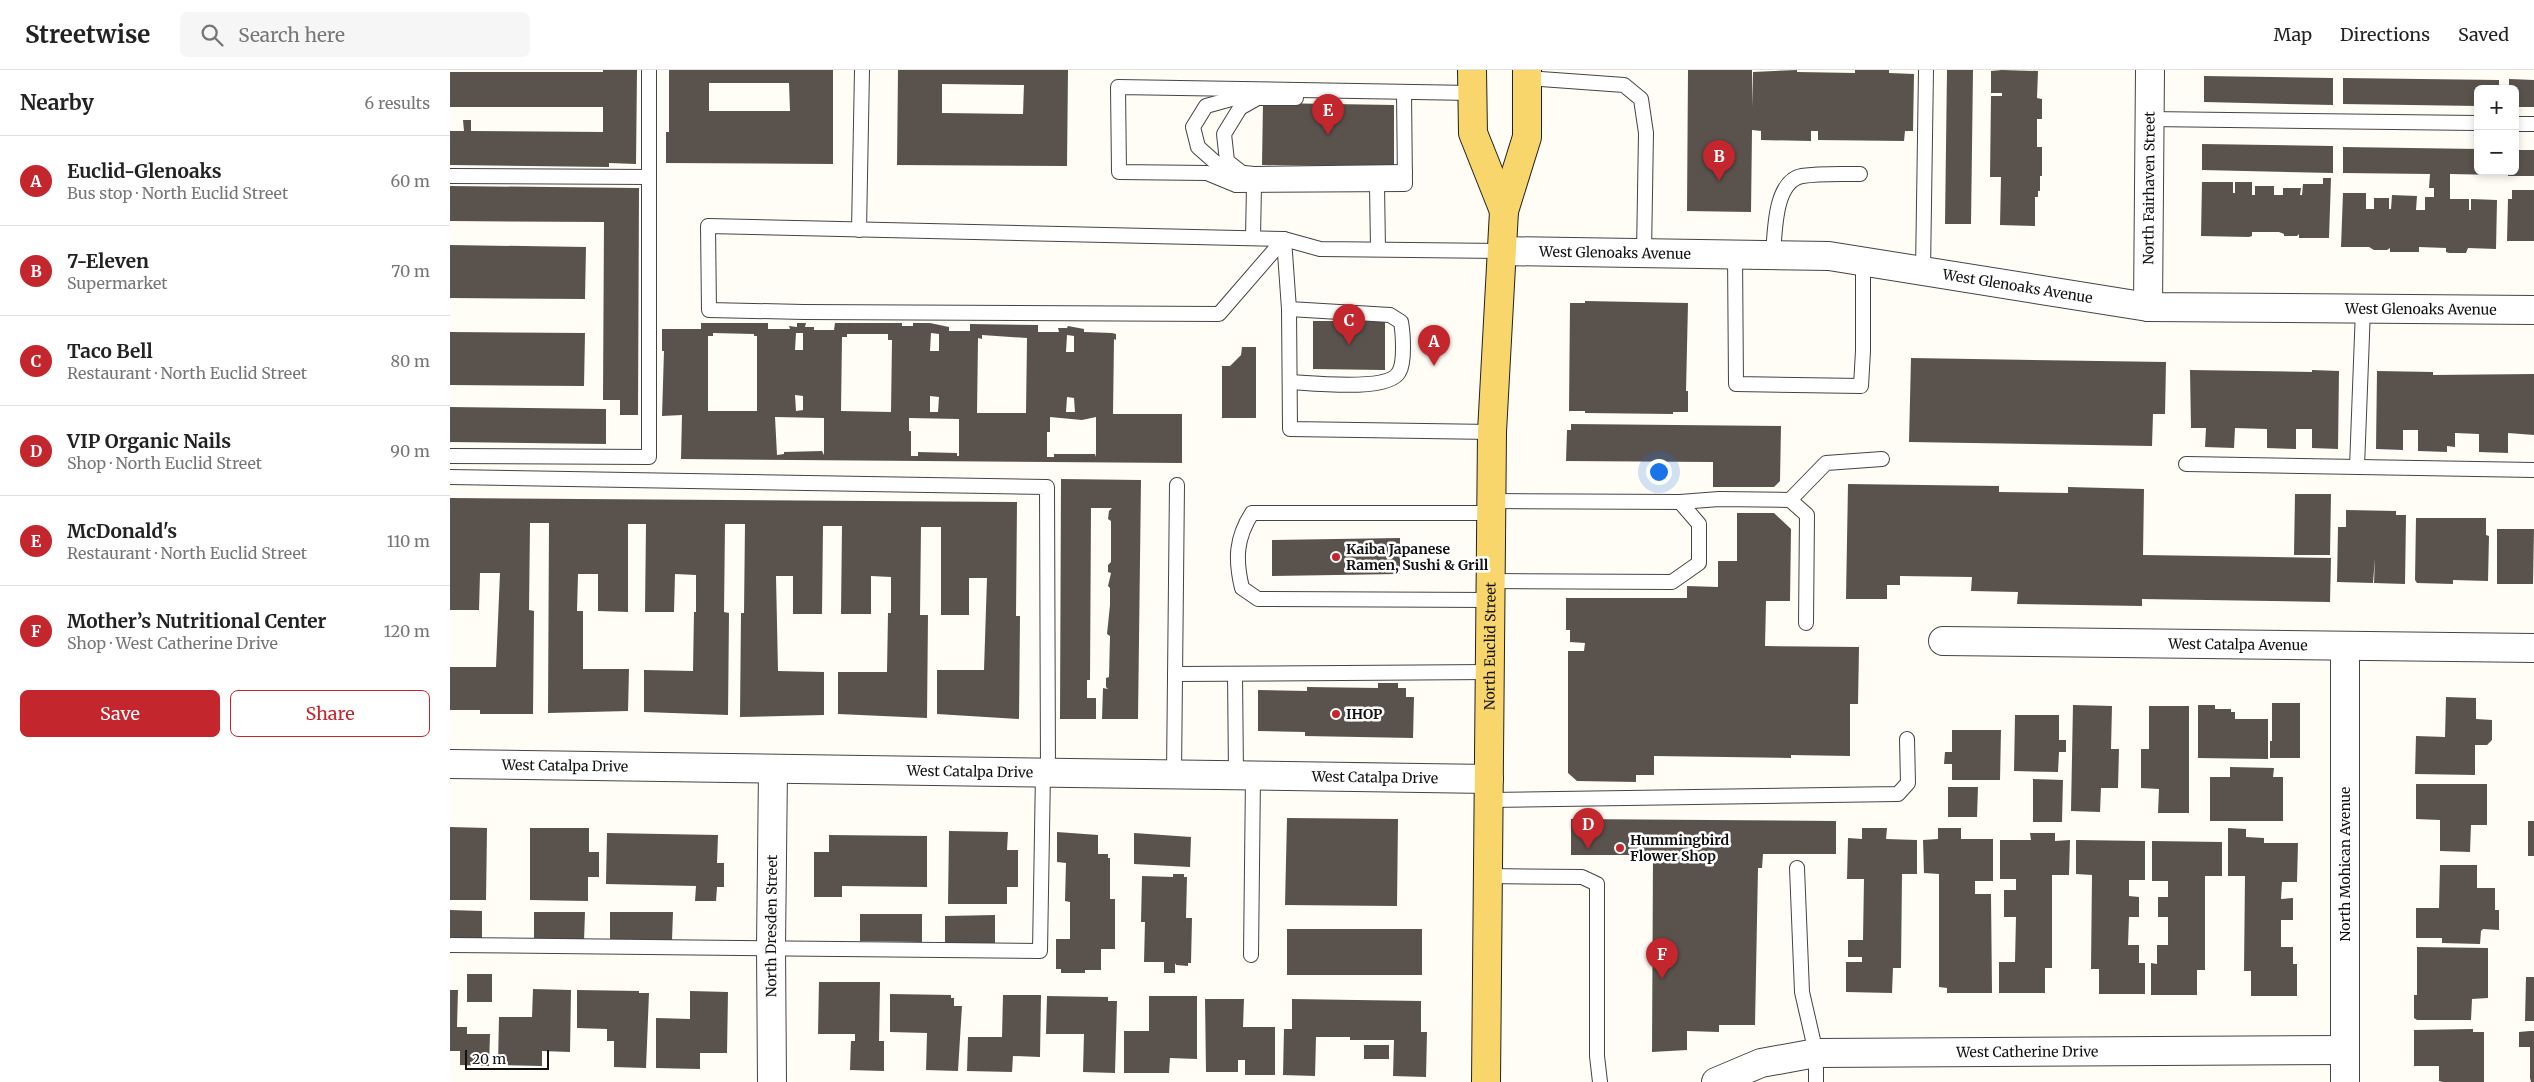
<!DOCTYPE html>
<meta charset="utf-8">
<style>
:root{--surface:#fff;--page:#f6f6f6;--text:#222;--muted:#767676;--line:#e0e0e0;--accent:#c4262e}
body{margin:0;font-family:Merriweather,serif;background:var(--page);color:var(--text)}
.controls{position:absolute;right:15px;top:15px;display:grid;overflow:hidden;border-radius:8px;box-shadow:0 2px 8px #0003}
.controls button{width:45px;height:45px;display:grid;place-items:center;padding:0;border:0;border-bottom:1px solid var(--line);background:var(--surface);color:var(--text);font:25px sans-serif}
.scale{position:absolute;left:15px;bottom:12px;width:84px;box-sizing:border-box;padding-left:5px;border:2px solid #111;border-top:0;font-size:14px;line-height:18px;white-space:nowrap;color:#111;-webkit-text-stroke:4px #fff;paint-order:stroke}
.you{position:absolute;left:1208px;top:401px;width:18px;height:18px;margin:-12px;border:4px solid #fff;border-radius:50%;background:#1a73e8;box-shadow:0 0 0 8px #1a73e833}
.badge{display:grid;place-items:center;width:32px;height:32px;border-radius:50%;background:var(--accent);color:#fff;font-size:16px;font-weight:700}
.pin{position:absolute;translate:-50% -41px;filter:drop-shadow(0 1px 2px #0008)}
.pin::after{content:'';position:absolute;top:26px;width:18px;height:15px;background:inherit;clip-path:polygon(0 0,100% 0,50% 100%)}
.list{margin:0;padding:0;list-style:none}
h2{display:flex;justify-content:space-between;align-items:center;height:65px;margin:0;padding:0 20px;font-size:21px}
h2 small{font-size:16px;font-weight:400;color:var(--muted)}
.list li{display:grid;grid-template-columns:32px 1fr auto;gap:15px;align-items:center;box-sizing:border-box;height:90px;padding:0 20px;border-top:1px solid var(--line)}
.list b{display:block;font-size:19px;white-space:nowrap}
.list p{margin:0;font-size:16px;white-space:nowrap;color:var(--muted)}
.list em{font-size:16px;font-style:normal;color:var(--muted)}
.actions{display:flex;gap:10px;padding:15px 20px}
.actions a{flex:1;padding:11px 0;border:1px solid var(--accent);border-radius:8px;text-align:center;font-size:18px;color:var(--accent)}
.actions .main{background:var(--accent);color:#fff}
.icon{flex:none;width:28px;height:28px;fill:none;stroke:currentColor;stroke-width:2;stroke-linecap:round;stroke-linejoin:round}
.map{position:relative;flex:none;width:2084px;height:1012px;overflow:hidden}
header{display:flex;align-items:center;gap:30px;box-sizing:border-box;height:70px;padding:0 25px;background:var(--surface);border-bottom:1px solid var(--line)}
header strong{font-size:24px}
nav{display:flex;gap:28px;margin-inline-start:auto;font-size:18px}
.search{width:350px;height:45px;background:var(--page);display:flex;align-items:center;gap:12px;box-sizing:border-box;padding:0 18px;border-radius:8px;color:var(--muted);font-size:19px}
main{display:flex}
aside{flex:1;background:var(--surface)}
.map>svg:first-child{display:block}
.building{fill:#5a524d;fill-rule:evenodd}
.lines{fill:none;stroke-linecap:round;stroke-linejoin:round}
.service-casing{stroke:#444;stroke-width:16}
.minor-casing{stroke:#444;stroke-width:30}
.tertiary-casing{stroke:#444;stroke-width:30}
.primary-casing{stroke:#222;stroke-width:30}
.service{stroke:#fff;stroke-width:14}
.minor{stroke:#fff;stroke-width:28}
.tertiary{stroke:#fff;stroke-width:28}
.primary{stroke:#f9d66b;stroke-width:28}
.poi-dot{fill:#c4262e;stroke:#fff;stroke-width:2}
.labels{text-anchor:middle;stroke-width:5;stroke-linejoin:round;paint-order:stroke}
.street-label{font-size:14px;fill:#111;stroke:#fff}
.poi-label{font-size:14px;font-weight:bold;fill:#111;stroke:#fff;text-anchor:start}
</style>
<header>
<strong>Streetwise</strong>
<div class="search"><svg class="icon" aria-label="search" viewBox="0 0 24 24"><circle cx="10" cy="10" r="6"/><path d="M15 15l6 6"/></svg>Search here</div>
<nav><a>Map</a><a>Directions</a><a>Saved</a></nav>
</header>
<main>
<aside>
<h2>Nearby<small>6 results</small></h2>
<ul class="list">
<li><span class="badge">A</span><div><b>Euclid-Glenoaks</b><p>Bus stop · North Euclid Street</p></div><em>60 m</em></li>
<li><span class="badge">B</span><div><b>7-Eleven</b><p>Supermarket</p></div><em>70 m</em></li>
<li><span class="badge">C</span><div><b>Taco Bell</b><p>Restaurant · North Euclid Street</p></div><em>80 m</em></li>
<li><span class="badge">D</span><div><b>VIP Organic Nails</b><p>Shop · North Euclid Street</p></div><em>90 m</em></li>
<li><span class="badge">E</span><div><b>McDonald's</b><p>Restaurant · North Euclid Street</p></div><em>110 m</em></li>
<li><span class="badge">F</span><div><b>Mother’s Nutritional Center</b><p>Shop · West Catherine Drive</p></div><em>120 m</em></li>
</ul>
<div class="actions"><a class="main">Save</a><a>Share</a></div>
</aside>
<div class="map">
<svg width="2084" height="1012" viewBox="0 0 2084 1012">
<rect width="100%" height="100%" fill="#fffdf5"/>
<g class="building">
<polygon points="153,0 187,0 186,94 159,93 159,97 0,95 0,61 14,61 13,50 21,50 21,61 153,62 153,37 0,37 0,2 153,2"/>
<path d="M219,0h164v94l-167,-1v-31h3zM259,13h80l1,28h-81z"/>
<path d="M448,0h170l-1,96 -170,-1zM492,14l82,1 -1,29 -81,-1z"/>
<polygon points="1238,0 1302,0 1302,37 1303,2 1347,0 1347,2 1405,3 1405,0 1439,0 1439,3 1464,4 1463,61 1455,61 1454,71 1368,70 1368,61 1361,61 1361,71 1311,70 1311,61 1302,60 1301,142 1237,141"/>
<polygon points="1497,0 1523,0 1521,154 1495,154"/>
<polygon points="1552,0 1588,1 1587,28 1592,29 1592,49 1587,49 1587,77 1592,77 1592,106 1590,106 1590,121 1588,121 1588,127 1585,127 1585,156 1550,155 1551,107 1540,107 1541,26 1552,26 1552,23 1541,23 1541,1"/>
<polygon points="1754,6 1883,8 1883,35 1754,32"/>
<polygon points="1893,8 2049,10 2049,19 2028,19 2028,36 1893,34"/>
<polygon points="2059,9 2084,10 2084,37 2065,37 2065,19 2059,19"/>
<polygon points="813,33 944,35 944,97 812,95"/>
<polygon points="1752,74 1883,76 1883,103 1752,100"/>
<polygon points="1893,77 2028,79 2028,101 2048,101 2048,105 2000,104 2000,129 2019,129 2019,140 2021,140 2021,129 2047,130 2046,179 2018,178 2016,183 1999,183 1996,182 1996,178 1969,177 1969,182 1940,182 1940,178 1937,180 1924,180 1919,177 1891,177 1893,123 1916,123 1916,139 1924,139 1924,128 1939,128 1939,139 1941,139 1942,125 1967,126 1966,140 1975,140 1975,127 1984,127 1984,118 1979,118 1980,104 1893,103"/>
<polygon points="2065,80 2084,80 2084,106 2058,106 2058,101 2065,101"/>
<polygon points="1873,108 1881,108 1879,168 1849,168 1849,164 1847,166 1834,166 1834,164 1829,162 1802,162 1802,166 1799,167 1751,166 1752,112 1783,112 1783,123 1785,123 1785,112 1802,112 1802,125 1805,125 1805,116 1824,116 1824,125 1833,125 1833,118 1851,118 1850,125 1852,125 1853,114 1873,114"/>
<polygon points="0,116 189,118 188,345 170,345 170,330 153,330 154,152 0,151"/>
<polygon points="2062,120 2084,120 2084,171 2057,171 2058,129 2062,129"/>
<polygon points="0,175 136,177 135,229 0,228"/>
<polygon points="1135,231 1238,233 1236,321 1238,321 1238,342 1223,342 1223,344 1135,343 1135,341 1119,341 1120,233 1135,233"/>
<polygon points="863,251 935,251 935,300 863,299"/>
<path d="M251,253h67v6h22l-1,-3 8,1v-4h9l-1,4h9v3h20l1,-7h67v3h11v-3h17l19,4v4h21v-7l68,1v7h21l-1,-4h9l1,-2 16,3v3l28,1 4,1v6l-2,-1 -1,75h69v49l-501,-4 1,-44 -20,1 2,-65h-2v-22h39zM263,263l41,1v2h3v75h-49v-75h5zM346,263h7v17h-8zM481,263l8,1v17h-9zM397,264h41v6h4l-1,72 -50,-1 1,-74h5zM532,265l45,3 -1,75h-49l1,-75 4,1zM617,265l7,1v16h-8zM345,325l8,1v14l-7,1zM480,326l9,1 -1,15h-8zM617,327l7,1 1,14h-9zM325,347l49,1v37l-2,-4 -38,1v2l-7,1zM600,347l32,3 14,-3v40l-1,-3h-41v3h-7v-25h3zM459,348l50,1v37h-2v-3l-39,-1v4h-7v-25h-2z"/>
<polygon points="0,262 135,263 134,316 0,315"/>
<polygon points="792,277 806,277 806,348 772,348 772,296 780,296 791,285"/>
<polygon points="1461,288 1716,292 1715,344 1703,344 1702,376 1459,372"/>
<polygon points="1740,300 1862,302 1862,300 1889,301 1888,379 1862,378 1862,359 1846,359 1846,379 1817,378 1817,359 1785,358 1784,378 1755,377 1756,358 1741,358"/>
<polygon points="1927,301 1983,302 1983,305 2084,304 2084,365 2058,363 2058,383 2029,382 2029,364 2005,363 2005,377 1997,376 1997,382 1968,381 1968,360 1953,360 1953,380 1926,379"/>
<polygon points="0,337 156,339 156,374 0,372"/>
<polygon points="1121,354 1331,356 1330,411 1324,417 1263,417 1263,392 1116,391 1117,360 1121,360"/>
<polygon points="611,409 691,410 688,649 652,649 653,618 658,619 656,617 656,608 659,607 660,566 657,564 660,535 660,518 658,516 661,503 658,502 658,495 661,492 661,451 658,449 659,441 662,438 641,438 640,610 637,610 637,628 646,628 646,649 610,649"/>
<polygon points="1398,414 1549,416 1549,422 1618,423 1618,417 1694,419 1693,485 1881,488 1880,532 1692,529 1692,536 1567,534 1568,522 1521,521 1522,507 1450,506 1450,515 1437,515 1437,529 1396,529"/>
<polygon points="1845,424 1881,424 1880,485 1844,485"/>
<polygon points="0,428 567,432 566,546 570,546 569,649 487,644 487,600 534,600 537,508 519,508 519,545 491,545 491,457 471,457 470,545 478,545 477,648 388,644 388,602 437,602 438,543 441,543 441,507 421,506 421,544 391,544 392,456 373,456 372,544 343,544 343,506 326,506 328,601 374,602 374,645 290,647 291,543 294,543 295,454 275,454 274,542 279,543 278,645 194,642 194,600 243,601 244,542 246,542 246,505 225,504 224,542 195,542 196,454 178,454 178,542 148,541 148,504 128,504 127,541 133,541 133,599 179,599 178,641 98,643 99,453 80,453 79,540 84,541 83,644 30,644 30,640 0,640 0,597 46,597 50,503 30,503 29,540 0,540"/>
<polygon points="1896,440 1946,441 1946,445 1956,445 1955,514 1924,513 1925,488 1923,513 1887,512 1888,457 1896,457"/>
<polygon points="1287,443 1324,443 1341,459 1340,531 1316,531 1315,576 1409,577 1408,634 1400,634 1400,686 1341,685 1341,688 1204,686 1204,705 1186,705 1186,712 1127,711 1118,703 1118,581 1134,581 1135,573 1120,572 1120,560 1116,560 1116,528 1237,528 1237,516 1268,517 1268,491 1287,491"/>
<polygon points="1966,448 2036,448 2036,465 2039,466 2038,511 2003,510 2003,514 1967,513 1965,510"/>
<polygon points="2047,459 2084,459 2083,514 2047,514"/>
<polygon points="950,468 950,504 822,506 822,470"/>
<polygon points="928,613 948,613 948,618 956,618 956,627 964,627 963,668 855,666 855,662 808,661 808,620 857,621 857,617 928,618"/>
<polygon points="1996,627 2026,628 2026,649 2042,650 2042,670 2037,675 2025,675 2025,705 1965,704 1966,666 1995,667"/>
<polygon points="1822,633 1850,633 1850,688 1820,688 1820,671 1822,671"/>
<polygon points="1623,635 1662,636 1661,679 1669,679 1668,718 1651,718 1650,742 1621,741"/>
<polygon points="1748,635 1765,635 1765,639 1781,639 1781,642 1785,642 1785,649 1818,649 1818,689 1748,688"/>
<polygon points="1699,636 1739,636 1739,743 1708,743 1709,719 1691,718 1691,679 1699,679"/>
<polygon points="1565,645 1609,645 1609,670 1616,670 1616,682 1609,682 1608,702 1564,701"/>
<polygon points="1502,660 1551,660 1550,710 1502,710 1502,694 1494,694 1495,682 1502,682"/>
<polygon points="1780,697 1824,698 1823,707 1833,707 1833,751 1760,751 1760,707 1780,707"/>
<polygon points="1583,709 1613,710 1612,752 1583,752"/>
<polygon points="1966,714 2037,714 2037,755 2021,755 2020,782 1990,781 1990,750 1966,749"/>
<polygon points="1498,717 1528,717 1527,747 1498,747"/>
<polygon points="837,748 948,749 947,836 835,835"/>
<polygon points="1121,749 1386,751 1386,784 1313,784 1312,798 1308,798 1305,955 1269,955 1269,962 1237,961 1237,980 1202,982 1203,785 1121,785"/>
<rect x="2078" y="751" width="6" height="35"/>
<polygon points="0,757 37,758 36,830 0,830"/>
<polygon points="80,758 139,758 139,782 149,782 149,807 138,807 138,831 80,830"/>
<polygon points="1412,758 1437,758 1436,769 1467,770 1467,804 1452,804 1451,898 1443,898 1442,923 1396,922 1396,892 1412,892 1412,887 1398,887 1398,870 1413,870 1414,809 1397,809 1398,768 1412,769"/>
<polygon points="1488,758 1511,758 1511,769 1543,769 1543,811 1525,811 1525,824 1541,824 1542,923 1497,923 1497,918 1489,917 1489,804 1474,803 1473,770 1488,769"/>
<polygon points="1778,758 1796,759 1796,767 1814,768 1814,773 1848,773 1847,812 1832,812 1831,829 1843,828 1843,850 1831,850 1831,877 1843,877 1843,894 1847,894 1847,926 1801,926 1801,901 1794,901 1795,806 1778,806"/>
<polygon points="499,761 558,762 557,780 568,780 568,817 557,817 557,834 498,834"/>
<polygon points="607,762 648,765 648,784 658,784 658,788 660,788 660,829 665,829 665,879 651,879 651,900 635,900 635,903 611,903 611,899 606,899 606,869 620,869 620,832 615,831 616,793 607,792"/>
<polygon points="157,763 268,765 267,793 274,793 274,817 267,817 266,831 245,831 246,816 156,814"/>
<polygon points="684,763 741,767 740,797 684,794"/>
<polygon points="1580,763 1605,763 1605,771 1620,770 1619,805 1602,805 1602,898 1595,898 1595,923 1549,923 1549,892 1565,892 1566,847 1554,847 1554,820 1566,820 1566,809 1550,809 1550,770 1581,770"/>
<polygon points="379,765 477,766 477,817 392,816 392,827 364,827 364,782 379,782"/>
<polygon points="1626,770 1695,771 1695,810 1679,810 1679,826 1689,827 1689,847 1679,847 1678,875 1689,875 1689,893 1695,893 1695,924 1649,924 1649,899 1641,899 1642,805 1626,804"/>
<polygon points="1702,771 1772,772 1772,806 1755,806 1755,900 1747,900 1747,925 1701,925 1701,893 1707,894 1707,875 1718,875 1718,847 1708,847 1708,827 1718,827 1718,811 1702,811"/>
<polygon points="1990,795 2027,795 2027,818 2045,818 2045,840 2049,840 2049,860 2033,859 2031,861 2030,874 1992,873 1992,868 1966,868 1966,838 1989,838"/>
<polygon points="723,804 734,804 734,807 737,807 736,848 742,848 741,893 738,893 738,896 726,895 725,893 725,903 714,903 714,892 694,892 695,852 691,852 692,806 723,807"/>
<polygon points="0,840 32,841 32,869 0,869"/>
<polygon points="84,842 135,842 134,871 84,870"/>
<polygon points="160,842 223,842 222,870 160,870"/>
<polygon points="410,844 472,844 472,872 410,871"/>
<polygon points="545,845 545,873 495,873 495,846"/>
<rect x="837" y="859" width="135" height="46"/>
<polygon points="1967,877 2038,878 2038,928 2022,929 2021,950 1967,950 1964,948 1964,925 1967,925"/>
<rect x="17" y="904" width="25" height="28"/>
<polygon points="2076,907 2084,907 2084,951 2075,951"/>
<polygon points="369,912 430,912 429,971 434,971 434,1001 400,1000 401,971 405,971 405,964 368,964"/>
<polygon points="83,919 121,920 120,982 92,981 92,996 48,995 49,947 82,947"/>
<polygon points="0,920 8,920 7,957 17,957 17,964 40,964 39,996 10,995 10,981 0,981"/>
<polygon points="127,920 189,921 189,923 199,923 196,998 164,997 164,971 157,971 157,959 127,958"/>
<polygon points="240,921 278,922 277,983 250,983 250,999 206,998 206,948 240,949"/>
<polygon points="440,924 501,925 501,928 504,928 504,936 512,936 508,1001 476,1000 477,963 440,962"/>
<polygon points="553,925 591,925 590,987 563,986 562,1002 517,1001 518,967 552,967"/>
<polygon points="597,926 658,927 658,931 667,931 665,1003 633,1002 634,964 596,964"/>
<polygon points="699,926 747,926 747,989 720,988 719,1003 674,1003 674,961 699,961"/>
<polygon points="755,929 794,929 793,957 825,957 825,1005 795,1005 795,990 788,990 788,1002 756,1002"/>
<polygon points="842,929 971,931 971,962 977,962 976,1007 943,1006 944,970 900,970 900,967 866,967 865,1006 833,1005 834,959 842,959"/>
<polygon points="2023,959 2023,962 2034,962 2034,1012 1993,1012 1989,1011 1989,996 1964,996 1964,960"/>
<polygon points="2080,961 2084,961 2084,1012 2081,1012 2080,1008 2080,977 2069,977 2069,962"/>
<rect x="914" y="975" width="25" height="14"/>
</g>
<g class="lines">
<defs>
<g id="service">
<polyline points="1077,8 1174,15 1191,29 1196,63 1194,183"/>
<polyline points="954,22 955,114 786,115 757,103 669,102 668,17 1022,23"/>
<polyline points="846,28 785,28 756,36 743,57 748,77 775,101 804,104 955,102"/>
<polyline points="1699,49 2028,53"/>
<polyline points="2065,54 2084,54"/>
<polyline points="791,102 777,91 774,64 790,38 806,29"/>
<polyline points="0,106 199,107"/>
<polyline points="927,115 928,179"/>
<polyline points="409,160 412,0"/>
<polyline points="803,168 804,115"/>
<polyline points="834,169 769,244 354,242 259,240 258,156 834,169 870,179 1051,181"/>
<polyline points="834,169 839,239 840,359 1042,362"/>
<polyline points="1285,184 1286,314 1411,316 1413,281 1413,191"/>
<path d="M1323,185c2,-22 1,-74 29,-79 18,-3 39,-2 58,-2"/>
<polyline points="1473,201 1476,0"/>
<path d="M839,239l101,6 11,7c2,11 4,40 -2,50 -10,20 -88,11 -109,10"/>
<polyline points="0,386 199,387 199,0"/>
<polyline points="1736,394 2084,400"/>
<polyline points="1907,397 1913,239"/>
<polyline points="0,407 597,417 598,703"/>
<polyline points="1340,430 1376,393 1432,389"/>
<polyline points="1230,432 1269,429 1340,430 1357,445 1356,553"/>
<polyline points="1041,511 1222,512 1249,493 1249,454 1230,432 1041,431"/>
<path d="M1041,530l-233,-1 -16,-11c-7,-29 -6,-50 10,-75h239"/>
<polyline points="725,604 1040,602"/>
<polyline points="785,604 786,705"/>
<polyline points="724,704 727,415"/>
<polyline points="1039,730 1448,724 1458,713 1457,669"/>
<polyline points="1347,798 1352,922 1366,983 1366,1012"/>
<polyline points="1038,806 1132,807 1147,814 1147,986 1150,1012"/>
<polyline points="0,875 590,881 593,702"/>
<polyline points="801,885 803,706"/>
</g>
<g id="minor">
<path id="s1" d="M1051,181l328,5 319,51 386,3"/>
<path id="s2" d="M1698,237l2,-237"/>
<path id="s3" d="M1493,571l591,7"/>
<path id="s4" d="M0,694l1039,15"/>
<path id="s5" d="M1266,1012l45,-19 55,-10 529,-3"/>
<polyline points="1895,1012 1895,576"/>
</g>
<g id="tertiary">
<path id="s6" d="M322,1012l-1,-135 2,-178"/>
</g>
<g id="primary">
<polyline points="1022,0 1023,63 1054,141"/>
<path id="s7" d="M1036,1012l6,-650 12,-221 23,-74v-67"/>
</g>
</defs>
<use href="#service" class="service-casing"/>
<use href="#minor" class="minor-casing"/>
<use href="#tertiary" class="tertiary-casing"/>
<use href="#primary" class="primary-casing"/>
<use href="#service" class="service"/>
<use href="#minor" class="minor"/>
<use href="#tertiary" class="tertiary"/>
<use href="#primary" class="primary"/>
</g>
<g class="poi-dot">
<circle cx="886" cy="487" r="5"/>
<circle cx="886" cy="644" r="5"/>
<circle cx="1170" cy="778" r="5"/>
</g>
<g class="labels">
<g class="street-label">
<text dy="5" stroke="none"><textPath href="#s2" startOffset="119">North Fairhaven Street</textPath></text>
<text dy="5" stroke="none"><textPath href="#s1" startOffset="114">West Glenoaks Avenue</textPath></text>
<text dy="5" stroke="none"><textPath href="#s1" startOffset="519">West Glenoaks Avenue</textPath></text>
<text dy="5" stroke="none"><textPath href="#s1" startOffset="924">West Glenoaks Avenue</textPath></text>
<text dy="5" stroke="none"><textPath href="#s3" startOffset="295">West Catalpa Avenue</textPath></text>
<text dy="5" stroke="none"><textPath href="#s7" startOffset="436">North Euclid Street</textPath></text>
<text dy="5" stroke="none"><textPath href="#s4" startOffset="115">West Catalpa Drive</textPath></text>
<text dy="5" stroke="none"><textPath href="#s4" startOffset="520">West Catalpa Drive</textPath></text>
<text dy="5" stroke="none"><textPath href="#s4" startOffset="925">West Catalpa Drive</textPath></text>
<text transform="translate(1895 794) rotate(-90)" y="5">North Mohican Avenue</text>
<text dy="5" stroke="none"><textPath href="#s6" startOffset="156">North Dresden Street</textPath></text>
<text dy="5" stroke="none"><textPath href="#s5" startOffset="316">West Catherine Drive</textPath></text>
</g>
<g class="poi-label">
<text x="896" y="484">Kaiba Japanese<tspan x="896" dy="16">Ramen, Sushi &amp; Grill</tspan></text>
<text x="896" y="649">IHOP</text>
<text x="1180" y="775">Hummingbird<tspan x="1180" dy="16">Flower Shop</tspan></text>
</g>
</g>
</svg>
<div class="controls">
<button>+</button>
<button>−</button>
</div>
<div class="scale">20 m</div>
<div class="you"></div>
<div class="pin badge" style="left:984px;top:296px">A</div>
<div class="pin badge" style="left:1269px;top:111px">B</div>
<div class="pin badge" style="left:899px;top:275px">C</div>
<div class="pin badge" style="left:1138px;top:779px">D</div>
<div class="pin badge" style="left:878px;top:65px">E</div>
<div class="pin badge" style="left:1212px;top:909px">F</div>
</div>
</main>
